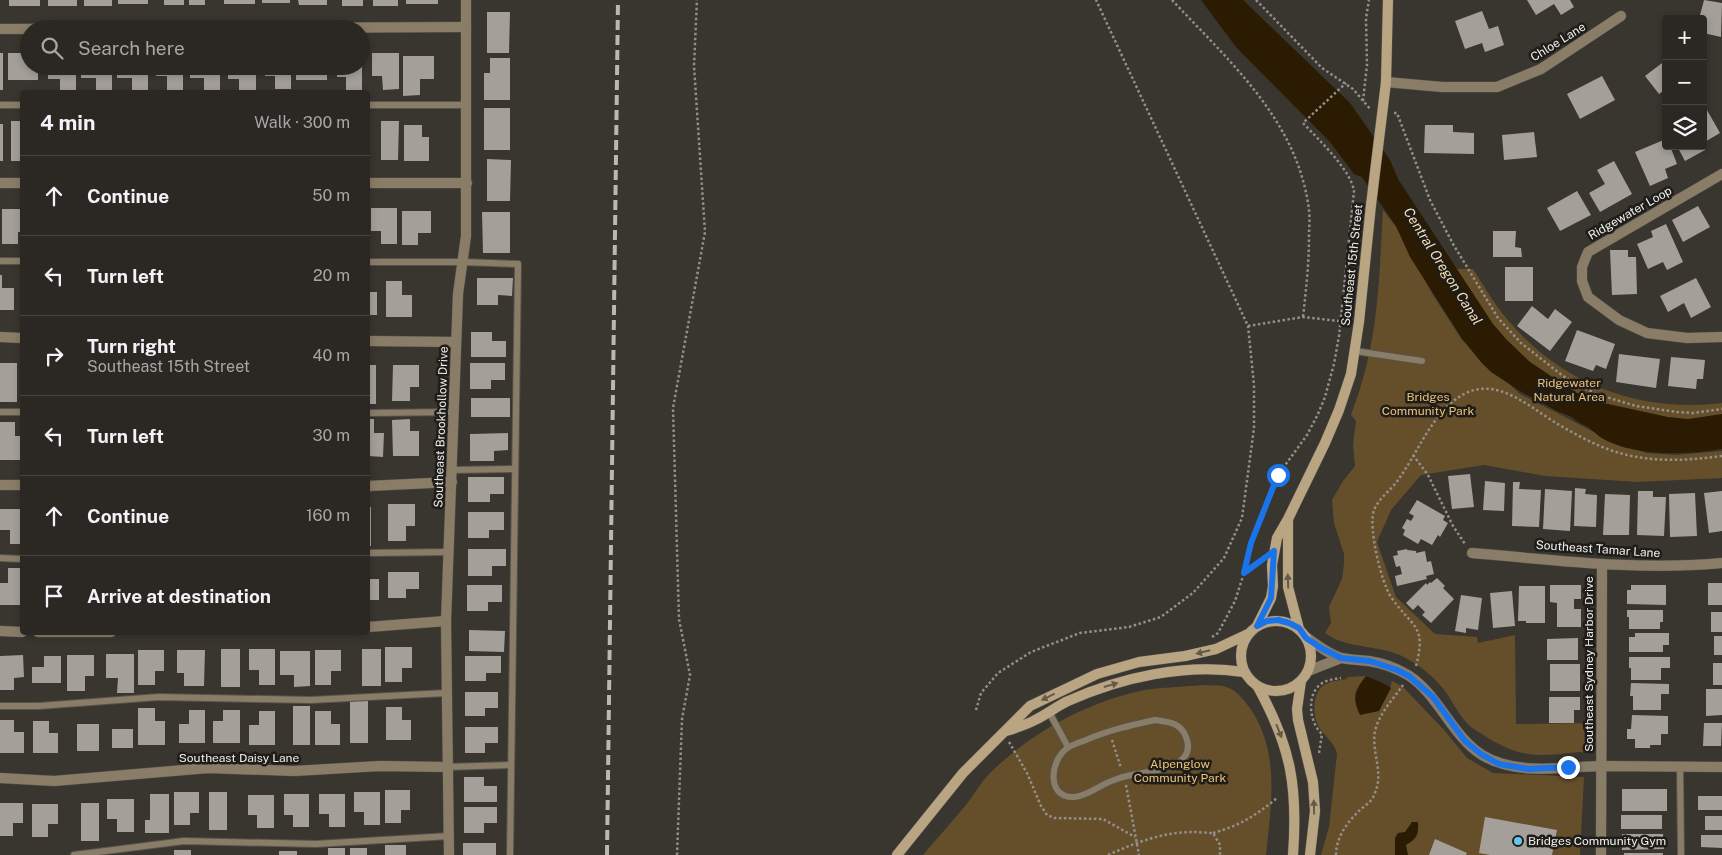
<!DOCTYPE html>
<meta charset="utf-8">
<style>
:root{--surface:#2b2823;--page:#33302b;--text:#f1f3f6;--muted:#a6a6a6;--line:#474441}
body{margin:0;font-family:"Public Sans",sans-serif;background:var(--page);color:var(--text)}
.controls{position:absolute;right:15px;top:15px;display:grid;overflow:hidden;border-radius:5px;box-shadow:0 2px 8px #0003}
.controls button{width:45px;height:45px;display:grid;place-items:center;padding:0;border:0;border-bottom:1px solid var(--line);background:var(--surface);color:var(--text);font:25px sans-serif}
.stop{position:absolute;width:15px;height:15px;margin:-11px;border:4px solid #1a73e8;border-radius:50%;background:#fff}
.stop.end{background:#1a73e8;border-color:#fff;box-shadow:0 1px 5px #0008}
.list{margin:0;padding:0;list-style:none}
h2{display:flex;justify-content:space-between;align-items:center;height:65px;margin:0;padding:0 20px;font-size:21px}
h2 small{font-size:16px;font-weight:400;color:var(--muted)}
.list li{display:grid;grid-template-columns:32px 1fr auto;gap:15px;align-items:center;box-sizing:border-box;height:80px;padding:0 20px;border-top:1px solid var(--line)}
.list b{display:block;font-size:19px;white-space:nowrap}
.list p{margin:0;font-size:16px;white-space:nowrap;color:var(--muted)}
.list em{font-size:16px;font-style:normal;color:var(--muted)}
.icon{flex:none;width:28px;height:28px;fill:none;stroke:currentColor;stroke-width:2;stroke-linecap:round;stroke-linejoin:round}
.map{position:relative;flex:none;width:1722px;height:855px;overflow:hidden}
.search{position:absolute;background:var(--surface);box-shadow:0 2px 8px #0003;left:20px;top:20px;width:350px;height:55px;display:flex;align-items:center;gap:12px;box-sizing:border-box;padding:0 18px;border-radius:28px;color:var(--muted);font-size:19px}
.panel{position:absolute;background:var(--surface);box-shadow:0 2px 8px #0003;left:20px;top:90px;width:350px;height:545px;border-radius:5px}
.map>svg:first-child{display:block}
.green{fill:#654f2b}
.water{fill:#2a1b02}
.building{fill:#a4a099}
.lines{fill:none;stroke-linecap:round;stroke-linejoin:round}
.service-casing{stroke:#57534d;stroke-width:8}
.minor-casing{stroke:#57534d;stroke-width:11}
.secondary-casing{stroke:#57534d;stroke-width:11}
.path{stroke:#938f8a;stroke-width:2.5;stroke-dasharray:2.5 2.5;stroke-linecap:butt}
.service{stroke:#8a7d68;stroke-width:6}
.minor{stroke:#8a7d68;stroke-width:10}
.secondary{stroke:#baa583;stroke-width:10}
.rail{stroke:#bbb7b3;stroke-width:4;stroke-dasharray:10 5;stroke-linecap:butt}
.oneway{fill:#645a49}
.route{stroke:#1a73e8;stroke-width:6}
.poi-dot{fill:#64c5ee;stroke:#1e1d1a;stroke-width:2}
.labels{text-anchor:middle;stroke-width:5;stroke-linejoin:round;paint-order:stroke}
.street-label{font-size:12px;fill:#f2efeb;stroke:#1e1d1a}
.park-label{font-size:12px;fill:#f0c277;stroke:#1e1d1a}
.poi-label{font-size:12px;fill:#f2efeb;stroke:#1e1d1a;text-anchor:start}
.water-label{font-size:14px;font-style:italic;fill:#fadeb3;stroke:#1e1d1a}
</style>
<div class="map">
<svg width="1722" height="855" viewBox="0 0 1722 855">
<rect width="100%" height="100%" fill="#39352f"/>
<g class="green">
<path d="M1383,210l13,17 37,68 29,45 58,54 74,38 52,21 30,2 46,-4v27l-84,4 -93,-6 -61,-11 -63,10 -30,35 -14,32 19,55 39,37 42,3 1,6 37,-8 1,89 75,-1 -1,28c-45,4 -65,11 -105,-15 -10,-6 -17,-10 -23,-19 -8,-11 -13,-22 -22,-32 -9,-11 -23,-21 -36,-28 -25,-13 -56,-7 -79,-24l6,-10 -2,-16 13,-28 2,-15v-10l-10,-31 -2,-23 11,-19 12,-15 -2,-21 3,-24 -5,-6c6,-17 12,-34 16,-52 12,-49 13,-102 16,-153z"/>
<path d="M1437,269h36c11,17 21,35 34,50 54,65 132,94 215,84v30l-162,-31z"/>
<path d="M1366,676l15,6 9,6 2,-7 11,6 42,44 22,27 26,15 91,4 -4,78h-259l8,-28 8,-73c-2,-12 -14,-18 -19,-29 -6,-11 -5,-33 6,-40 7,-4 15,-5 23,-6v-2z"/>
<path d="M1204,685c9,1 19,-1 27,4 8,4 16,15 21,22 28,44 19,95 14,144h-343c14,-17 29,-33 42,-49 8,-10 15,-22 23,-31 40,-40 93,-70 148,-83 22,-5 45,-5 68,-7z"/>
</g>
<g class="water">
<path d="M1201,0h42l107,103 40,57 8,19 95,145 13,15 24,23 45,30 24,10 69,15 20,2 34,-5v35c-36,6 -90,8 -122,-12 -4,-3 -8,-7 -12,-10 -6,-3 -11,-5 -16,-10l-15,-6 -37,-20 -29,-19 -10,-10 -18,-22 -53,-83 -14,-31 -34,-49 -8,-3 -24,-32 -94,-95z"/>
<path d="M1366,676l15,6 10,6 -12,23 -19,4c-8,-17 -6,-24 6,-39z"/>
<path d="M1412,822h6c1,12 -1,17 -12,23l2,10h-13v-17l3,-5 7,-1z"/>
</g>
<g class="building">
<rect x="9" y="0" width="31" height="6"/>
<rect x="48" y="0" width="29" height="6"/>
<rect x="84" y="0" width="28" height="6"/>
<rect x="118" y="0" width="30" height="4"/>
<rect x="164" y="0" width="20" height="5"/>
<rect x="189" y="0" width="16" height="5"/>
<rect x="224" y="0" width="31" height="4"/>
<rect x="262" y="0" width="28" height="3"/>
<polygon points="298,0 327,0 327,5 299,5"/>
<rect x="342" y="0" width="21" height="6"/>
<rect x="373" y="0" width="25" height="6"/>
<rect x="406" y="0" width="32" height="4"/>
<polygon points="1527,0 1570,0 1574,7 1561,15 1554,4 1536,15"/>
<polygon points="1704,0 1722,3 1721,37 1703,33 1703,19 1699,19"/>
<polygon points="1482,11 1489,29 1498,26 1504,45 1485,52 1482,43 1465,49 1455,21"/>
<polygon points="487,12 510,12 509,53 487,53"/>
<rect x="0" y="53" width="3" height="37"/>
<polygon points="8,53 25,53 25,62 29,62 29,66 38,66 38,80 8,80"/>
<polygon points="372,53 399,53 399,89 383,90 382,76 372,76"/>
<polygon points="403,56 434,56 434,79 420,79 420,95 403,96"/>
<polygon points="490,58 510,58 510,100 484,100 484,73 490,73"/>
<polygon points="1666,60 1666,89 1659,94 1645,76"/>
<polygon points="48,66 76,66 76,92 60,92 60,79 48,79"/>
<polygon points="81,66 112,66 112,92 96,92 96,78 81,78"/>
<polygon points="117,66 148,66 148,92 132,92 132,78 117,78"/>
<polygon points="156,66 183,66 183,90 167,90 167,76 156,76"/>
<polygon points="190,66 220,66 220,92 204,92 204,78 190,78"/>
<polygon points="228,66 256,66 256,92 239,92 239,79 228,79"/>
<polygon points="265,66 291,66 291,89 275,89 275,76 265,76"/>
<rect x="296" y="66" width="31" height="14"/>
<polygon points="337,66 362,66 362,90 346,90 346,77 337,77"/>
<polygon points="1602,76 1615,100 1580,119 1567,94"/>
<rect x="484" y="108" width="26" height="42"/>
<polygon points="1707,110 1720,133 1703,143 1703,112"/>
<rect x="11" y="121" width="11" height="40"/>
<polygon points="381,121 399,121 398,160 381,160"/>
<rect x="0" y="124" width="3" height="37"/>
<polygon points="404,125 422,125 422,137 429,137 429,161 404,161"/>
<polygon points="1425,125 1453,125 1453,132 1474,133 1474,154 1424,153"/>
<polygon points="1534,132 1537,157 1504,160 1502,135"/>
<polygon points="1666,139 1666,146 1670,146 1677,164 1665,169 1668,178 1650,186 1635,152"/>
<polygon points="1677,146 1703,146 1705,150 1685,161"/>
<polygon points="487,159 511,160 510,201 487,201"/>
<polygon points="1614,161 1632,194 1600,212 1589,193 1605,184 1597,170"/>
<polygon points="1577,191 1591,215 1560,231 1547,208"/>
<polygon points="1698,206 1710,227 1683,242 1672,220"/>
<polygon points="371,208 397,208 397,244 381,244 381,231 371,231"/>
<polygon points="2,209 22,209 22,232 18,232 18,244 2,244"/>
<polygon points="402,211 431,211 431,233 418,233 418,245 402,245"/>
<polygon points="482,212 510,212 510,253 483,253"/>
<polygon points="1666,224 1683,262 1667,270 1663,262 1648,269 1637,244 1653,237 1651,231"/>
<polygon points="1493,231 1516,231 1515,247 1521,248 1522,257 1493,257"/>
<polygon points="1610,250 1628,250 1628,257 1636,257 1637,294 1612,295"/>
<rect x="1505" y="267" width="28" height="34"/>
<polygon points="0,275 2,275 2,288 14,288 14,310 0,310"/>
<polygon points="477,278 513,278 512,296 498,295 498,305 477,305"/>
<polygon points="1696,278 1711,307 1691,318 1684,303 1668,312 1660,296"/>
<polygon points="386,281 402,281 402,295 412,295 412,317 386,317"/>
<rect x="368" y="292" width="9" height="23"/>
<polygon points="1532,306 1548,319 1555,309 1572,322 1550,351 1517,326"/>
<polygon points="1577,330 1615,344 1606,369 1596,365 1593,371 1565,361"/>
<polygon points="471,332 492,332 492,341 506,341 506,357 471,357"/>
<polygon points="1619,354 1660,359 1656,388 1616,382"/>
<polygon points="1671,357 1705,360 1703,379 1697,379 1696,389 1668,386"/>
<rect x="0" y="363" width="17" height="39"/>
<polygon points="470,363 505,363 505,380 491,380 491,389 470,389"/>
<rect x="368" y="365" width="8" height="39"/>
<polygon points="393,365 419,365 419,387 410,387 410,401 392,401"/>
<rect x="471" y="398" width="39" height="19"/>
<polygon points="368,419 374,419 374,433 384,433 383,457 368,456"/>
<polygon points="410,419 410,431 419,431 419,456 393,456 392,420"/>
<polygon points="0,422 15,422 15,436 22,436 22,460 0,460"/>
<polygon points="508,433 508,450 494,451 494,461 470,461 470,434"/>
<polygon points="1470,474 1474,507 1452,509 1448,476"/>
<polygon points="468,477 504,477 504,494 490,494 490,502 468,502"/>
<polygon points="1485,481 1505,483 1504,511 1483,510"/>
<polygon points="1513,482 1520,482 1519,489 1541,490 1539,527 1512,526"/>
<polygon points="1575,488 1586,489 1585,494 1597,495 1596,527 1574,526"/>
<polygon points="1545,489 1572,491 1570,531 1543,529"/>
<polygon points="1638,491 1653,491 1653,497 1666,497 1664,536 1637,535"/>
<polygon points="1722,491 1722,531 1709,533 1704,493"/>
<polygon points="1695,493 1697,536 1670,537 1669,494"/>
<polygon points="1605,494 1630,495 1629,535 1603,535"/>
<polygon points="1417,500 1445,516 1443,520 1448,523 1440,537 1438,535 1432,545 1421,539 1418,544 1403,535 1405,530 1402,528 1407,519 1411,521 1414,516 1409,513"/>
<polygon points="388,504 415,504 415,526 406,526 406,541 388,541"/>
<rect x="368" y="507" width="3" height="39"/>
<polygon points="0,509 22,509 22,544 10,544 10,530 0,530"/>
<polygon points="468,512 504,512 504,530 489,530 489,538 468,538"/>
<polygon points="468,549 506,549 506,566 492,566 492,576 468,576"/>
<polygon points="1407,549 1407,550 1416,551 1416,553 1425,551 1427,562 1431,561 1434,574 1426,576 1427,579 1397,586 1395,576 1402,574 1400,566 1396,567 1393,556 1398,555 1397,551"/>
<polygon points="8,568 22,568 22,605 0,605 0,583 8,583"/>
<polygon points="388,572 419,572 419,589 406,589 406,598 388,598"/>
<polygon points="1437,578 1445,586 1443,588 1454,599 1431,623 1422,615 1425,612 1418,605 1413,610 1406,603 1426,583 1427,585 1430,582 1431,583"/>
<rect x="368" y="579" width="11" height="21"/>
<rect x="1708" y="583" width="14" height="22"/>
<polygon points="467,585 502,585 502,602 488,602 488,611 467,611"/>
<polygon points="1550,585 1581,585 1581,599 1574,599 1574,609 1581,609 1581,627 1557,627 1557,603 1550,602"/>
<polygon points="1631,585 1666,585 1666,605 1627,604 1627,590 1631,590"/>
<polygon points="1519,586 1545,586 1545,623 1526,623 1526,621 1518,621"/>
<polygon points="1512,591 1515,626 1493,628 1490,593"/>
<polygon points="1461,595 1482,598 1478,630 1466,628 1466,633 1455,631"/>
<polygon points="1627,610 1663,610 1663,622 1660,622 1660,629 1629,629 1629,617 1627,617"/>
<rect x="1711" y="612" width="11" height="20"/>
<polygon points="469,630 505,631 504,652 469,651"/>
<polygon points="1635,633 1669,633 1669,645 1663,645 1663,652 1629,652 1629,637 1635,637"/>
<rect x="1714" y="636" width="8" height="19"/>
<polygon points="1578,638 1578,660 1547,660 1547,639"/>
<polygon points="385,647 412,647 412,668 402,668 402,682 385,682"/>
<rect x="221" y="649" width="19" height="38"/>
<polygon points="249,649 275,649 275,685 259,685 259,670 249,670"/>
<rect x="362" y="649" width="19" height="37"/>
<polygon points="138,650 164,650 164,671 155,671 155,685 138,685"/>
<polygon points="177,650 205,650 204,686 184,686 184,673 177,673"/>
<polygon points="315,650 341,650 341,671 331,671 331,685 315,685"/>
<polygon points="280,651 310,651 310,686 294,687 294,675 280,675"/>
<polygon points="106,654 134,654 134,693 117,693 118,678 106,678"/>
<polygon points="23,655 24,677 14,678 14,690 0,690 0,656"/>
<polygon points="67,655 94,655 94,676 85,676 85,691 67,691"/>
<polygon points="44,656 61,656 61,683 32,683 32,667 44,667"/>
<polygon points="465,656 501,656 501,673 486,673 486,681 465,681"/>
<polygon points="1629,657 1670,657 1670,668 1661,668 1661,680 1631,680 1631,668 1629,668"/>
<rect x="1713" y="663" width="9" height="22"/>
<rect x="1550" y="664" width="30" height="27"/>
<polygon points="1631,683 1669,684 1669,694 1661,694 1661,710 1633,710 1633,696 1630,696"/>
<polygon points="1706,689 1722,689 1722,715 1706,716"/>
<polygon points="465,692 498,692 498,708 485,708 485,716 465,716"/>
<polygon points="1549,697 1580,697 1580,710 1574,710 1574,723 1549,723"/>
<rect x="350" y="701" width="18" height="42"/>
<rect x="293" y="706" width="17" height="39"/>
<polygon points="386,707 402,707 402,720 411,720 411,740 386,740"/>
<polygon points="138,708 155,708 155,721 165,721 165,745 138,745"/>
<polygon points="189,710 205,710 205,743 179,743 179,724 189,724"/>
<polygon points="223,710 240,710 240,743 213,743 213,721 223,721"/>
<polygon points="259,711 275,711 275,745 249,745 249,725 259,725"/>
<polygon points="315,711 331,711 331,724 340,724 340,745 315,745"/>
<polygon points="1632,715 1668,716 1668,734 1661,734 1661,745 1650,745 1650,748 1635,748 1635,739 1627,739 1627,729 1631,729"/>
<polygon points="0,720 14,720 14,732 24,732 24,753 0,753"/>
<polygon points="33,721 49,721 49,733 58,733 58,753 33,753"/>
<polygon points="1704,723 1722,723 1721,746 1703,746"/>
<rect x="77" y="724" width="22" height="27"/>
<polygon points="465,727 498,727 498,743 485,743 485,753 465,753"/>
<rect x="112" y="729" width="21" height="19"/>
<polygon points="464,777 484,777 484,786 497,786 497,802 464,802"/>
<rect x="1622" y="789" width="45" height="22"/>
<polygon points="385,790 410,790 410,810 401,810 401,823 385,823"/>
<polygon points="174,792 199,792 199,813 190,813 190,825 174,825"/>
<rect x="209" y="792" width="18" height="38"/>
<polygon points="354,792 380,792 380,825 364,825 364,812 354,812"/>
<polygon points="150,794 169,794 169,833 145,833 145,820 150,820"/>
<polygon points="284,794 309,794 309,827 293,827 293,815 284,815"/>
<polygon points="319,794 345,794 345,827 329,827 329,814 319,814"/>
<polygon points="248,795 274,795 274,828 257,828 257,815 248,815"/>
<rect x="1698" y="796" width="24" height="14"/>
<polygon points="107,799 134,799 134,832 117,832 117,819 107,819"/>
<polygon points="0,803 23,803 23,823 13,823 13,836 0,836"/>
<rect x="81" y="803" width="18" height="38"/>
<polygon points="32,804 58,804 58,824 48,824 48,837 32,837"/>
<polygon points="464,807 497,807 497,823 484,823 484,833 464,833"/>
<rect x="1621" y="815" width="41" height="14"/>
<rect x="1705" y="816" width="17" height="14"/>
<polygon points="1485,817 1557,830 1552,855 1490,855 1479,853"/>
<polygon points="1622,834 1663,834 1664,849 1622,850"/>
<polygon points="1701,835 1722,835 1722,848 1701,847"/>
<polygon points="1435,839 1467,853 1466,855 1429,855"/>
<rect x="463" y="843" width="33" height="12"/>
<rect x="385" y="845" width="21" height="10"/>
<rect x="328" y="848" width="17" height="7"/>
<rect x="350" y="848" width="17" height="7"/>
<rect x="174" y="850" width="17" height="5"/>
<rect x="279" y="851" width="18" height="4"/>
<rect x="1624" y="853" width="39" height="2"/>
</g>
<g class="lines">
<defs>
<g id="service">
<polyline points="0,105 22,105"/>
<polyline points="368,105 466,105"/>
<polyline points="0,261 22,261"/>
<polyline points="368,262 463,262 518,264 510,855"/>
<polyline points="1355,351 1422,361"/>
<polyline points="0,412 22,412"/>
<polyline points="368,413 454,412"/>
<polyline points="452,470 515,469"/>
<polyline points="368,553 449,552"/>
<polyline points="0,558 22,559"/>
<polyline points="0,706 39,706 159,697 311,700 446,693"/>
<polyline points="1049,712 1068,747"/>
<path d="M1155,720c14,2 26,3 31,17 13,33 -40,34 -59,39 -6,1 -12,4 -18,6 -12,5 -22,14 -35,15 -29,1 -24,-39 -5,-50 5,-3 12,-5 17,-7 23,-10 46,-15 69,-20z"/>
<polyline points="447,767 511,765"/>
<polyline points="1680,767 1681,855"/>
<polyline points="74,855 184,841 316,844 449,836"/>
</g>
<g id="minor">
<polyline points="0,29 466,27"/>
<polyline points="1386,82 1442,87 1497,87 1541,69 1621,16"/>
<polyline points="1722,174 1588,252 1582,267 1582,281 1588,297 1619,320 1647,333 1687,338 1722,337"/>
<polyline points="0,183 22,183"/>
<polyline points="368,183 467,183"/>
<polyline points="0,337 22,338"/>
<polyline points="368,341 456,342"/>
<polyline points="0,485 22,485"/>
<polyline points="368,486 452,482"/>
<path d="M1472,553c83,7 167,18 250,10"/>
<polyline points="368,627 446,621"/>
<polyline points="0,631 22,632"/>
<polyline points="38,632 111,632"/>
<path d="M1306,637c11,8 24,18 36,21 9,2 18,2 27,3 13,2 27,7 39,14 31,20 43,60 74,80 35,21 80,12 119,11 40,0 81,1 121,1"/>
<polyline points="1308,671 1341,658"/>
<polyline points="0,778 54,781 208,768 294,771 380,766 447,767"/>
<polyline points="449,855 446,621 458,294 466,236 466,0"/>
<polyline points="1601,855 1602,564"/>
</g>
<g id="secondary">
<polyline points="1288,520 1288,587 1299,629"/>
<circle cx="1276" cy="656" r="35"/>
<polyline points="1257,626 1271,598 1273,586 1272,565 1277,538 1288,519 1325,443 1339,410 1351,374 1359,322 1371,205 1386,82 1388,0"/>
<polyline points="1301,681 1297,709 1298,720 1313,782 1315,811 1310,855"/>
<path d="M1258,687c33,60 40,100 35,168"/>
<path d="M1006,731c10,-3 20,-6 29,-11 11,-5 22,-14 33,-19 54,-24 118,-38 176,-29"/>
<polyline points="897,855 963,773 1030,706 1097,674 1139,662 1185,656 1216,649 1248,634"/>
</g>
</defs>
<use href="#service" class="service-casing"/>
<use href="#minor" class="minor-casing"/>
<use href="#secondary" class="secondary-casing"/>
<g class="path">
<path d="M1172,0c58,62 126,121 137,210 1,9 0,18 0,27 0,27 -3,53 -6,80"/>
<polyline points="1256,0 1322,68 1353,89 1371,110"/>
<polyline points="1363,101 1367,65 1366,18 1369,0"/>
<polyline points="1394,113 1397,113 1430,200 1453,244 1498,318 1521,343 1563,376 1596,394 1636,406 1677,412 1693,413 1722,409"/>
<polyline points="1248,326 1303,317 1348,322"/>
<polyline points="1413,455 1428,475 1453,526 1465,544"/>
<polyline points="1245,573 1261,561"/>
<path d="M1212,637l6,-4 17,-32 9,-28 7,-30 27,-68 29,-40 11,-21 7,-17 9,-33 5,-28 15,-145c-3,-21 -36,-52 -51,-68l43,-40"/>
<path d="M1416,666c11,-42 -4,-38 -25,-69 -10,-15 -23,-70 -17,-87 5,-12 17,-20 24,-30 16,-22 27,-49 45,-69 41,-45 75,-12 113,12 17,10 35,20 54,27 37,13 74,11 112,6"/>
<polyline points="976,710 981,693 998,673 1031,652 1080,633 1129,627 1161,617 1193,593 1224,558 1242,518 1254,428 1254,385 1248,326 1096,0"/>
<polyline points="1112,740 1121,768"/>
<polyline points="1009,742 1027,773 1041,806 1047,815 1054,818 1103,819 1135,837"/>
<path d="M1319,753l3,-19c-11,-10 -15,-32 -6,-45 5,-8 16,-10 25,-11"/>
<polyline points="1126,785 1139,855"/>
<path d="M1213,833c28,-8 42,-17 64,-35"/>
<polyline points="677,855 682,719 690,675 679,619 673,408 705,232 694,66 697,0"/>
<path d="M1108,855c27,-12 54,-23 85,-23 6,0 13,1 20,1l7,12v10"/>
<path d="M1336,855c0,-18 12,-34 25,-46 5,-4 11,-8 13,-14 11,-23 -3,-41 1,-64 4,-17 18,-32 28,-46"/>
</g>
<use href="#service" class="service"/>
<use href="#minor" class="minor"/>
<use href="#secondary" class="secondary"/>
<polyline class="rail" points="607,855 618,0"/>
</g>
<defs><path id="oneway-solid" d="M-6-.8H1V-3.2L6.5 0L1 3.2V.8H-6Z" transform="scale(1.25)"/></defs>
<g class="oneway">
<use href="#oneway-solid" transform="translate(1288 581) rotate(-92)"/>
<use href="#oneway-solid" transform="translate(1203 652) rotate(166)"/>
<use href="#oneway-solid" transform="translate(1111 685) rotate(-16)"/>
<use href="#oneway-solid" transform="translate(1048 697) rotate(154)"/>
<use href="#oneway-solid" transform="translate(1279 731) rotate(68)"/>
<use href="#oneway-solid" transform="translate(1314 807) rotate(-91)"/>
</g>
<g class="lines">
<polyline class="route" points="1278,475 1251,543 1244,573 1274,551 1271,598 1257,626 1267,621 1278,620 1289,623 1299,628 1306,638 1321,648 1341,658 1370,661 1397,670 1409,676 1433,697 1465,741 1481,754 1499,764 1528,769 1568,767"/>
</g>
<circle class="poi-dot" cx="1518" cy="841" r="5"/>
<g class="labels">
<g class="street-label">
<text transform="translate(1558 42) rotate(-32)" y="4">Chloe Lane</text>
<text transform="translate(1630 213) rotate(-30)" y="4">Ridgewater Loop</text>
<text transform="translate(1352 265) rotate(-84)" y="4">Southeast 15th Street</text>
<text transform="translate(441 427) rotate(-88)" y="4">Southeast Brookhollow Drive</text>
<text transform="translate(1598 549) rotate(4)" y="4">Southeast Tamar Lane</text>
<text transform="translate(1589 664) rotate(-90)" y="4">Southeast Sydney Harbor Drive</text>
<text x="239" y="762">Southeast Daisy Lane</text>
</g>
<g class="park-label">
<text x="1569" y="387">Ridgewater<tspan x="1569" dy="14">Natural Area</tspan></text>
<text x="1428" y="401">Bridges<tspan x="1428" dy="14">Community Park</tspan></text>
<text x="1180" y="768">Alpenglow<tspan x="1180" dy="14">Community Park</tspan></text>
</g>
<g class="poi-label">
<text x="1528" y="845">Bridges Community Gym</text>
</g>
<g class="water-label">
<text transform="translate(1443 266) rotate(58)" y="5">Central Oregon Canal</text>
</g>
</g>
</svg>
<div class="controls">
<button>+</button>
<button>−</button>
<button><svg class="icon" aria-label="layers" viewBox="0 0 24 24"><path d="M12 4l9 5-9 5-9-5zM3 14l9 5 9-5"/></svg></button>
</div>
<div class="stop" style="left:1278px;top:475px"></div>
<div class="stop end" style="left:1568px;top:767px"></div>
<div class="search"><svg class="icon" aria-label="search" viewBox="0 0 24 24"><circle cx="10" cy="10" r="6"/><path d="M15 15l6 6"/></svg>Search here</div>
<section class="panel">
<h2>4 min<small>Walk · 300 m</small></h2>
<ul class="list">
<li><svg class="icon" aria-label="ahead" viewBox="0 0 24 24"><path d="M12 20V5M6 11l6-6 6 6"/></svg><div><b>Continue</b></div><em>50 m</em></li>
<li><svg class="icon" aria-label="left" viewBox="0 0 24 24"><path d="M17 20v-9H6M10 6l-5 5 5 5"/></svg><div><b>Turn left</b></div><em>20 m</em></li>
<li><svg class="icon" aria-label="right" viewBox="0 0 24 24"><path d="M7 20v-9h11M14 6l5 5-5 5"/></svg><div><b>Turn right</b><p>Southeast 15th Street</p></div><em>40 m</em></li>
<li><svg class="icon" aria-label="left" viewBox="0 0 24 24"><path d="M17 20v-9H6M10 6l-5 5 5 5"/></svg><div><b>Turn left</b></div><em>30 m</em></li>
<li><svg class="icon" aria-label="ahead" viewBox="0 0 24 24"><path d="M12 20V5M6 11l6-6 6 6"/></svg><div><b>Continue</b></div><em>160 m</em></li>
<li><svg class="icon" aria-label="arrive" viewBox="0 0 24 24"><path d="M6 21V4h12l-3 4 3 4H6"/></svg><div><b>Arrive at destination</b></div></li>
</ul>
</section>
</div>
